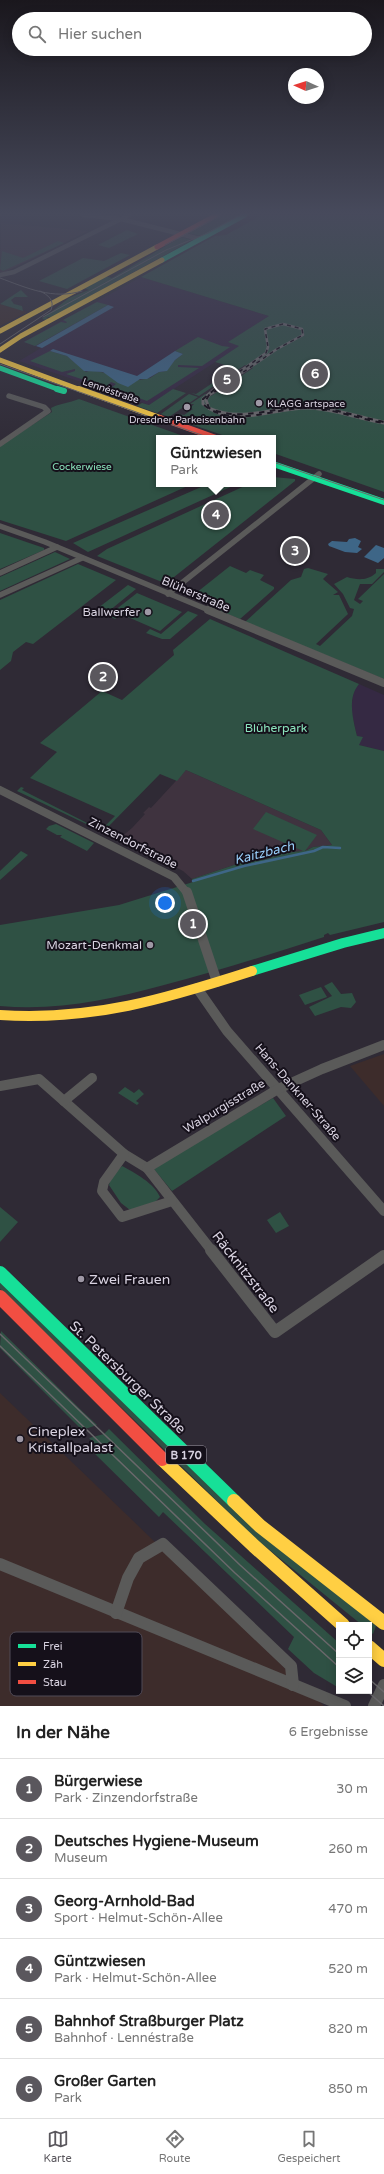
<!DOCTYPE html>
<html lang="de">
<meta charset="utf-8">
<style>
:root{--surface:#fff;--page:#f6f6f6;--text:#222;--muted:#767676;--line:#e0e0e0;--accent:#5a575d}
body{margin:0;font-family:"Varela Round",sans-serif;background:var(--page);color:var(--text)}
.controls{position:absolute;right:12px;bottom:12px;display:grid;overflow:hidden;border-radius:0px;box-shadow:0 2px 10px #0003}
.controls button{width:36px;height:36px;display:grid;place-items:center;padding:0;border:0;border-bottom:1px solid var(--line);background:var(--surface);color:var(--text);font:20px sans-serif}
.compass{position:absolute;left:288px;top:68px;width:36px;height:36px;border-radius:50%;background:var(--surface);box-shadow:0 2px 10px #0003;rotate:273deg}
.you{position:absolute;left:165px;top:903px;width:14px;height:14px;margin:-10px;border:3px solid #fff;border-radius:50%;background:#1a73e8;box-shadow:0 0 0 6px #1a73e833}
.badge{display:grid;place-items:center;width:26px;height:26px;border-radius:50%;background:var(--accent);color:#fff;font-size:13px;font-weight:700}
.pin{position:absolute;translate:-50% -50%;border:2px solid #fff;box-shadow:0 1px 4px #0006}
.popup{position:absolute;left:156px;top:435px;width:120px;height:52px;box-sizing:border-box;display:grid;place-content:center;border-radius:0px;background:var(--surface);filter:drop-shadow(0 1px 3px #0005);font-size:13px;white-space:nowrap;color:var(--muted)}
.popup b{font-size:15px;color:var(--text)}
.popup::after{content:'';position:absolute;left:50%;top:100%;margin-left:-8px;border:8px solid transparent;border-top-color:var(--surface)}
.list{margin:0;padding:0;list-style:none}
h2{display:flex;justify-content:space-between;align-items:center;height:52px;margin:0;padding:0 16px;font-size:17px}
h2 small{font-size:13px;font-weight:400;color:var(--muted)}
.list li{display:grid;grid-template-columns:26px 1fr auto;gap:12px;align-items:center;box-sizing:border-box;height:60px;padding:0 16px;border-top:1px solid var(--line)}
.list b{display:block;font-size:15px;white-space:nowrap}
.list p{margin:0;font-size:13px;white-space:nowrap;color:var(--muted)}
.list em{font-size:13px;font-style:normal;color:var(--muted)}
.icon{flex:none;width:22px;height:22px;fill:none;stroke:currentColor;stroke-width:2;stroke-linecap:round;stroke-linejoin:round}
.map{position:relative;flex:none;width:384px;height:1706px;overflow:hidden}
.search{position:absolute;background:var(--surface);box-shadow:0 2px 10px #0003;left:12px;right:12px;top:12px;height:44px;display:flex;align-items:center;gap:10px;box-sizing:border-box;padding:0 14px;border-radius:22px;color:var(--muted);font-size:15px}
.sheet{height:412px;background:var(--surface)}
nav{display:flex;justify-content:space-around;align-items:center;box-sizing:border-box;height:56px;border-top:1px solid var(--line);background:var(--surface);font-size:11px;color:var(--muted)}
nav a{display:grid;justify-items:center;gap:2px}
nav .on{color:var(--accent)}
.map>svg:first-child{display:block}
.commercial{fill:#3d2c2b}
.built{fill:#352943}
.education{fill:#3f333f}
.green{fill:#2f5144}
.water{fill:#3e6687}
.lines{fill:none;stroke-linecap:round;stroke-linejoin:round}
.stream{stroke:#3e6687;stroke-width:2.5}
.street-far4{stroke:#5a5a59;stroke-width:4.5}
.street-far3{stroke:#5a5a59;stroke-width:5.5}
.street-far2{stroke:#5a5a59;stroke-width:8}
.street-far1{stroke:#5a5a59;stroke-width:10}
.street{stroke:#5a5a59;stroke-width:12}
.fast-far3{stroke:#16e098;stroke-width:5}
.fast-far2{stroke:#16e098;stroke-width:6}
.fast-far1{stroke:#16e098;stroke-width:10}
.fast{stroke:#16e098;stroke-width:14}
.slow-far3{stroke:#ffcf43;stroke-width:5}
.slow-far2{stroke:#ffcf43;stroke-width:6}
.slow-far1{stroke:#ffcf43;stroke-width:10}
.slow{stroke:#ffcf43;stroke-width:14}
.jam-far2{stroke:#f24e42;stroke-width:5}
.jam-far1{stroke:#f24e42;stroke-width:6}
.jam{stroke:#f24e42;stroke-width:14}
.tram-far1{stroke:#6a686b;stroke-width:1}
.tram{stroke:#6a686b;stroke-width:1.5}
.rail-far1-casing{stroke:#6a686b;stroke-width:2.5}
.rail-casing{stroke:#6a686b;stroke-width:3}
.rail-far1{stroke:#15101a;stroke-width:1.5;stroke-dasharray:4;stroke-linecap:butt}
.rail{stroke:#15101a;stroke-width:2;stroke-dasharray:5.5;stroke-linecap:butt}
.poi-dot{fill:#9e98a5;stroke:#15101a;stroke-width:1.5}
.labels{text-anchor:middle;stroke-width:4;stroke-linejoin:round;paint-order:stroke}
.far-street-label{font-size:10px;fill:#d9d3e1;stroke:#15101a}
.far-poi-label{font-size:10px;fill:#d9d3e1;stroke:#15101a;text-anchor:start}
.far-park-label{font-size:10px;fill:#8be5bd;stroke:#15101a}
.shield{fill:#15101a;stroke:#9e98a5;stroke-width:1}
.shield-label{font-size:11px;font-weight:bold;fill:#d9d3e1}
.street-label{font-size:12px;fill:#d9d3e1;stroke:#15101a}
.poi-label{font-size:12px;fill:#d9d3e1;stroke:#15101a;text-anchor:end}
.park-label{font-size:12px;fill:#8be5bd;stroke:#15101a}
.water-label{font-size:13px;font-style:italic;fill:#99cefa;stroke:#15101a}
.near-street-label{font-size:14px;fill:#d9d3e1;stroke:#15101a}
.near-poi-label{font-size:14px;fill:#d9d3e1;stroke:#15101a;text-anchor:start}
.key{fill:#15101a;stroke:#504a56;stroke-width:1}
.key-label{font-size:11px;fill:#d9d3e1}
</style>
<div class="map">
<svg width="384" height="1706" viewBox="0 0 384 1706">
<rect width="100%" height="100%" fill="#2f2a35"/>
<g class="commercial">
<polygon points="0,304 27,312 0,326"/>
<polygon points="384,1054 384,1106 350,1066"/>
<polygon points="0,1393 127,1515 324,1706 0,1706"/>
</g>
<g class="built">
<polygon points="1,215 27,215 18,225 1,223"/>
<polygon points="141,277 269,316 229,342 240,346 149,405 19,361 41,348 23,342"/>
<polygon points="359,684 384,695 384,751 359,745 351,710 354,689"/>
</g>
<g class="education">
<polygon points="1,223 88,231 3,273 0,272"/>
<polygon points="186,770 321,830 332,845 313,847 304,851 283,853 267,859 240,863 192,879 183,871 120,838 132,828 145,814 143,813 149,807 151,808"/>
</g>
<g class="green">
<polygon points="220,215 242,215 201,236 187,233"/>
<polygon points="262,215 384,215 384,492 273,453 273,438 231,438 173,418 179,414 184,415 193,409 190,408 194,404 190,404 205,394 211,396 253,368 245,365 199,396 191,393 196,394 235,368 215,362 239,346 228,342 269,316 141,277 215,236 226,235"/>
<polygon points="127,230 138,234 109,248 98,245"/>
<polygon points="181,237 192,240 52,317 49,317 46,318 49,319 47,320 42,319 69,298 89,290 84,288 73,293 104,276 112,278"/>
<polygon points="58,241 64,243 3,271 0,269 2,251 23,258"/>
<polygon points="121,253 130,255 67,289 39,281 83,258 104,261"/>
<polygon points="21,290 28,297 15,297 11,300 14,304 22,306 23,311 0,304"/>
<polygon points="97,302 108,305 35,346 24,342 61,322 66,323 67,322 63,320"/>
<polygon points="198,337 222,346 230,347 202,366 178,365 178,367 199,368 147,401 111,388 116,384 111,382 106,387 66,374 75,371 75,369 62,372 30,361 50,351 67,356 86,372 91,370 139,380 150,378 159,372 166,371 175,360 183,354 175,351"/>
<polygon points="173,389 186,393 157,413 137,406 142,403 149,405"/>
<polygon points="189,394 198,397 169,417 161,414"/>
<path d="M79,399l110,39h-30v46h33l-126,57 -66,-21v-74l52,-34 -1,-4c6,-4 19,-5 28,-9z"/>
<polygon points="273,477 295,479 295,481 169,581 162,582 97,556 107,549 249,484 273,484"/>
<polygon points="208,484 237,484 88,552 73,543"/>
<polygon points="0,533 44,548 44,550 0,569"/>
<polygon points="55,552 70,559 0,591 0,577"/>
<polygon points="78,564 116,580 33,644 26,642 13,652 11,661 0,670 0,600"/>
<polygon points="230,566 246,573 250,570 264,575 260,580 274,587 274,589 240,619 220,611 225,606 196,593"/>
<path d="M308,568l20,6 -5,5 15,13 -5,3h6l9,19 -32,30 4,2 32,-30 2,-7 -4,-1 -7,-14 -9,-10 13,-7c10,3 20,4 29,-4v-4h8v3l-12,12h-12l-6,16 6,4 3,-3 -5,-2 26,-25v105l-139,-57 46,-42 10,-3 3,-8z"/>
<polygon points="128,585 136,589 109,611 119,616 115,619 98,611 98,608"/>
<polygon points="137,593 182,612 160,631 114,611"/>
<polygon points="188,611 198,615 170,639 162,639 146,633 150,629 161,634"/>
<path d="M210,619l149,65c-12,14 -6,35 -2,52l6,1 -4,8 25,6v171l-54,13 -2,-2 -4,2v2c-53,17 -106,34 -160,48 -55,15 -107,26 -164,21v-81l119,-20 74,-23 -1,-3 48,-16 27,-4 16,-6 20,-2 -50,-22 13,-17 51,23 -12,16 8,-4 19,-2 -11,-15 -135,-60 -9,11 -17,-7 -55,56 -4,1 -84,-40 4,-4 3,1 -2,2 79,40 14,-14 -85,-38 27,-26 -17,-9 62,-52 20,9 52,-45 -1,-5z"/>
<polygon points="56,824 94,843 87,851 60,837 62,835 57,835 46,829 49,826"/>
<polygon points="21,851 28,855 0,880 0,871"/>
<polygon points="332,982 341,994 352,993 356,1002 351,1008 341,1007 315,1016 309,1007 332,996 324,986"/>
<polygon points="321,987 327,997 305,1005 299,995"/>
<polygon points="125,1087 134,1093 139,1089 144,1094 136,1101 139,1103 137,1105 118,1093"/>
<polygon points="273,1098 286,1116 172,1191 153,1168"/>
<path d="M122,1166c13,7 32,17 38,31l-6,6 -24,7 -9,-7 -12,-18 2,-7z"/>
<polygon points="0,1207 18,1222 0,1242"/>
<polygon points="280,1212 289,1226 276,1233 267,1220"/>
<polygon points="0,1280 376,1626 373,1634 369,1631 369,1625 362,1625 256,1539 0,1289"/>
<polygon points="1,1331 83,1412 97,1425 82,1430 0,1348"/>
<polygon points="109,1429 205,1524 339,1643 339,1688 314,1673 288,1649 294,1637 163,1512 159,1517 91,1450 95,1444 89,1438 104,1434"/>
</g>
<g class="water">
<polygon points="108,305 114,307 42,348 36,346"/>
<polygon points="53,349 137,376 175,351 183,354 175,360 167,371 159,372 147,379 140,379 128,387 118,383 103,372 84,371 67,356 50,351"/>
<polygon points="355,538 361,541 358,547 362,549 357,553 345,552 329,546 328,544 332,541 347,542 349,539"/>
<polygon points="376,545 384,548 384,558 378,563 364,557"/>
</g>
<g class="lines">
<polyline class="stream" points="193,881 244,866 314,851 323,847 340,848"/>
<g class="street-far4">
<polyline points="84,215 121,219 200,239"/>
<polyline points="0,275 14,272 129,215"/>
</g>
<g class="street-far3">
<polyline points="0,444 48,411 44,407 9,396"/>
<polyline points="0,526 45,542 211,611"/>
<polyline points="0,573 57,547"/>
<polyline points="168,594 319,474"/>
<polyline points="0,595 82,558"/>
</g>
<g class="street-far2">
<polyline points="208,610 384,683"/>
<polyline points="0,790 174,877 187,893"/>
</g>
<g class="street-far1">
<polyline points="187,892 217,982"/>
<polyline points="197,988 227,1031 384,1211"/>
<polyline points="0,1086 39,1079 124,1154 147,1168 212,1251"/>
<polyline points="64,1101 92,1078"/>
<polyline points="124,1154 104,1182 102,1191 122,1217 172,1201"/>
<polyline points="147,1168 278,1089 322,1069 384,1045"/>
</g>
<g class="street">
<polyline points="211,1250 275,1332 384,1256"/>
<polyline points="0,1564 345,1706"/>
<polyline points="116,1613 128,1578 139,1558 163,1544 291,1666 293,1685"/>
<polyline points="374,1706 384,1685"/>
</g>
<g class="fast-far3">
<polyline points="162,260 245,215"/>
<polyline points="0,368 60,390"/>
</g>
<g class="fast-far2">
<polyline points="57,389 64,391"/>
<polyline points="273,464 384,502"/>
</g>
<polyline class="fast-far1" points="252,971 343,943 384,933"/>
<polyline class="fast" points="0,1273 234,1501"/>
<g class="slow-far3">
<polyline points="0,331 157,247"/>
<polyline points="0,350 21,336 162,260"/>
<polyline points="0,360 81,390"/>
</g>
<polyline class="slow-far2" points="79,389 160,418"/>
<path class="slow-far1" d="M0,1015c93,6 165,-16 252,-44"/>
<g class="slow">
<polyline points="162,1459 254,1546 343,1625"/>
<polyline points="234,1501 260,1526 384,1623"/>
<polyline points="369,1647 384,1660"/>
</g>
<polyline class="jam-far2" points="157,247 217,215"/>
<polyline class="jam-far1" points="160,418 216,438"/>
<polyline class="jam" points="0,1297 162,1459"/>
<g class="tram-far1">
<polyline points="165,245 221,215"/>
<path d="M0,278c27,10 53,22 82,13"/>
<polyline points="43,317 166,250 208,233 240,215"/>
<path d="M0,344l51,-34c4,-10 -3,-15 -11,-19"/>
<polyline points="0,364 210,438"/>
<polyline points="273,462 384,500"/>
</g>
<g class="tram">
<polyline points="0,1334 240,1565 339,1654"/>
<polyline points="0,1346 235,1573 339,1667"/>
<polyline points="369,1679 384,1692"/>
<polyline points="367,1691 384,1706"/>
</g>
<defs>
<polyline id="rail-far1" points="213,390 266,353 268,347 265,329 283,324 302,329 303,335 277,349 217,390"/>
<g id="rail">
<path d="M215,389l-12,10v5c29,26 72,3 106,4 25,1 50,11 75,15"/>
<path d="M219,389l-10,6 -3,5 3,8c33,15 65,-2 100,-1 25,1 50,10 75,15"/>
</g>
</defs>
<use href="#rail-far1" class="rail-far1-casing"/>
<use href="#rail" class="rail-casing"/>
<use href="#rail-far1" class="rail-far1"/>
<use href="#rail" class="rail"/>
</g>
<linearGradient id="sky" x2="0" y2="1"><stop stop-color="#1a171d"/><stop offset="0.47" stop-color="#474a5c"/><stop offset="1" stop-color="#474a5c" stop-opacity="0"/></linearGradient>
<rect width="384" height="454" fill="url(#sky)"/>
<g class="poi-dot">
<circle cx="259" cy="403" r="4"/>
<circle cx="187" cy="407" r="4"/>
<circle cx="148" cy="612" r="4"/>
<circle cx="150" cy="945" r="4"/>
<circle cx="81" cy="1279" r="4"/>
<circle cx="20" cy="1439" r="4"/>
</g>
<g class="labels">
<g class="far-street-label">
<text transform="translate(111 390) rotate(19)" y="4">Lennéstraße</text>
</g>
<g class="far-poi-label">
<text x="267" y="407">KLAGG artspace</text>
<text x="187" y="423" text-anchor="middle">Dresdner Parkeisenbahn</text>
</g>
<g class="far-park-label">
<text x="82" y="470">Cockerwiese</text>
</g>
<rect class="shield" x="166" y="1446" width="40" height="18" rx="3"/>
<g class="shield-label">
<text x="186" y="1459">B 170</text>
</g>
<g class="street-label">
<text transform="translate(196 594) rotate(23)" y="4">Blüherstraße</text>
<text transform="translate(133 843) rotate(27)" y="4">Zinzendorfstraße</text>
<text transform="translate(298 1092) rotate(49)" y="4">Hans-Dankner-Straße</text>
<text transform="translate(224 1106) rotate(-31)" y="4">Walpurgisstraße</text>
</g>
<g class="poi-label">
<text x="140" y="616">Ballwerfer</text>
<text x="142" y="949">Mozart-Denkmal</text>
</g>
<g class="park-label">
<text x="276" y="732">Blüherpark</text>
</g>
<g class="water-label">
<text transform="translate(264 852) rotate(-14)" y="5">Kaitzbach</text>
</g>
<g class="near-street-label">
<text transform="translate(246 1272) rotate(52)" y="5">Räcknitzstraße</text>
<text transform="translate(128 1377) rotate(44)" y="5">St. Petersburger Straße</text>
</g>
<g class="near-poi-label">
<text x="89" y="1284">Zwei Frauen</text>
<text x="28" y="1436">Cineplex<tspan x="28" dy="16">Kristallpalast</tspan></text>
</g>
</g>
<rect x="10" y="1632" width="132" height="64" rx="6" class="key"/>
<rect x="18" y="1644" width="18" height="4" fill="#16e098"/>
<rect x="18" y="1662" width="18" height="4" fill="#ffcf43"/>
<rect x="18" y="1680" width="18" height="4" fill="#f24e42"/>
<g class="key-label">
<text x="43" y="1650">Frei</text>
<text x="43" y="1668">Zäh</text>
<text x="43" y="1686">Stau</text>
</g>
</svg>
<div class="controls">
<button><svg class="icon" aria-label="locate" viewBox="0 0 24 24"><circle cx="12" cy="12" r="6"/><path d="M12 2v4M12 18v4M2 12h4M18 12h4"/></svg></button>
<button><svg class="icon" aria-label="layers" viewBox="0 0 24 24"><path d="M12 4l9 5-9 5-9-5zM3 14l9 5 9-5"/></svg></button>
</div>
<svg class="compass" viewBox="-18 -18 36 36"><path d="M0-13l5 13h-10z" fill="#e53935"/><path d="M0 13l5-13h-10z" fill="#767676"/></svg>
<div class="you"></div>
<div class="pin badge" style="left:193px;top:924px">1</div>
<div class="pin badge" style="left:103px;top:677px">2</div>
<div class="pin badge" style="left:295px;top:551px">3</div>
<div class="pin badge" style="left:216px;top:515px">4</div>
<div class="popup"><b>Güntzwiesen</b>Park</div>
<div class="pin badge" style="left:227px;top:380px">5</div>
<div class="pin badge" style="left:315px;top:374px">6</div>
<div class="search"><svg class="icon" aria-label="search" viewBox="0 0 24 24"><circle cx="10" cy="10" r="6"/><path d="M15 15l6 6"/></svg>Hier suchen</div>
</div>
<section class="sheet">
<h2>In der Nähe<small>6 Ergebnisse</small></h2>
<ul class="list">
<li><span class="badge">1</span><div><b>Bürgerwiese</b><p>Park · Zinzendorfstraße</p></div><em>30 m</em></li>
<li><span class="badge">2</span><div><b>Deutsches Hygiene-Museum</b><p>Museum</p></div><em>260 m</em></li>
<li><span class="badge">3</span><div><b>Georg-Arnhold-Bad</b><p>Sport · Helmut-Schön-Allee</p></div><em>470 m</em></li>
<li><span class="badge">4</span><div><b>Güntzwiesen</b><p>Park · Helmut-Schön-Allee</p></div><em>520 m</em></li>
<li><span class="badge">5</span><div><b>Bahnhof Straßburger Platz</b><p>Bahnhof · Lennéstraße</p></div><em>820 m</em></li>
<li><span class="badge">6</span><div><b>Großer Garten</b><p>Park</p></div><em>850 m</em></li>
</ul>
</section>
<nav>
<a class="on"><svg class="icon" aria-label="map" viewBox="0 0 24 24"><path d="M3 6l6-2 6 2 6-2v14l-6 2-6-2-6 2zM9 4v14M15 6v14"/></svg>Karte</a>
<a><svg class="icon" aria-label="directions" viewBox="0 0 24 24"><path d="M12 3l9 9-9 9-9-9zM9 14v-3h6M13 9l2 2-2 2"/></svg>Route</a>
<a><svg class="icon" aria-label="saved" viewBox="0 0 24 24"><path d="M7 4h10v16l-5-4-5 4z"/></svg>Gespeichert</a>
</nav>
